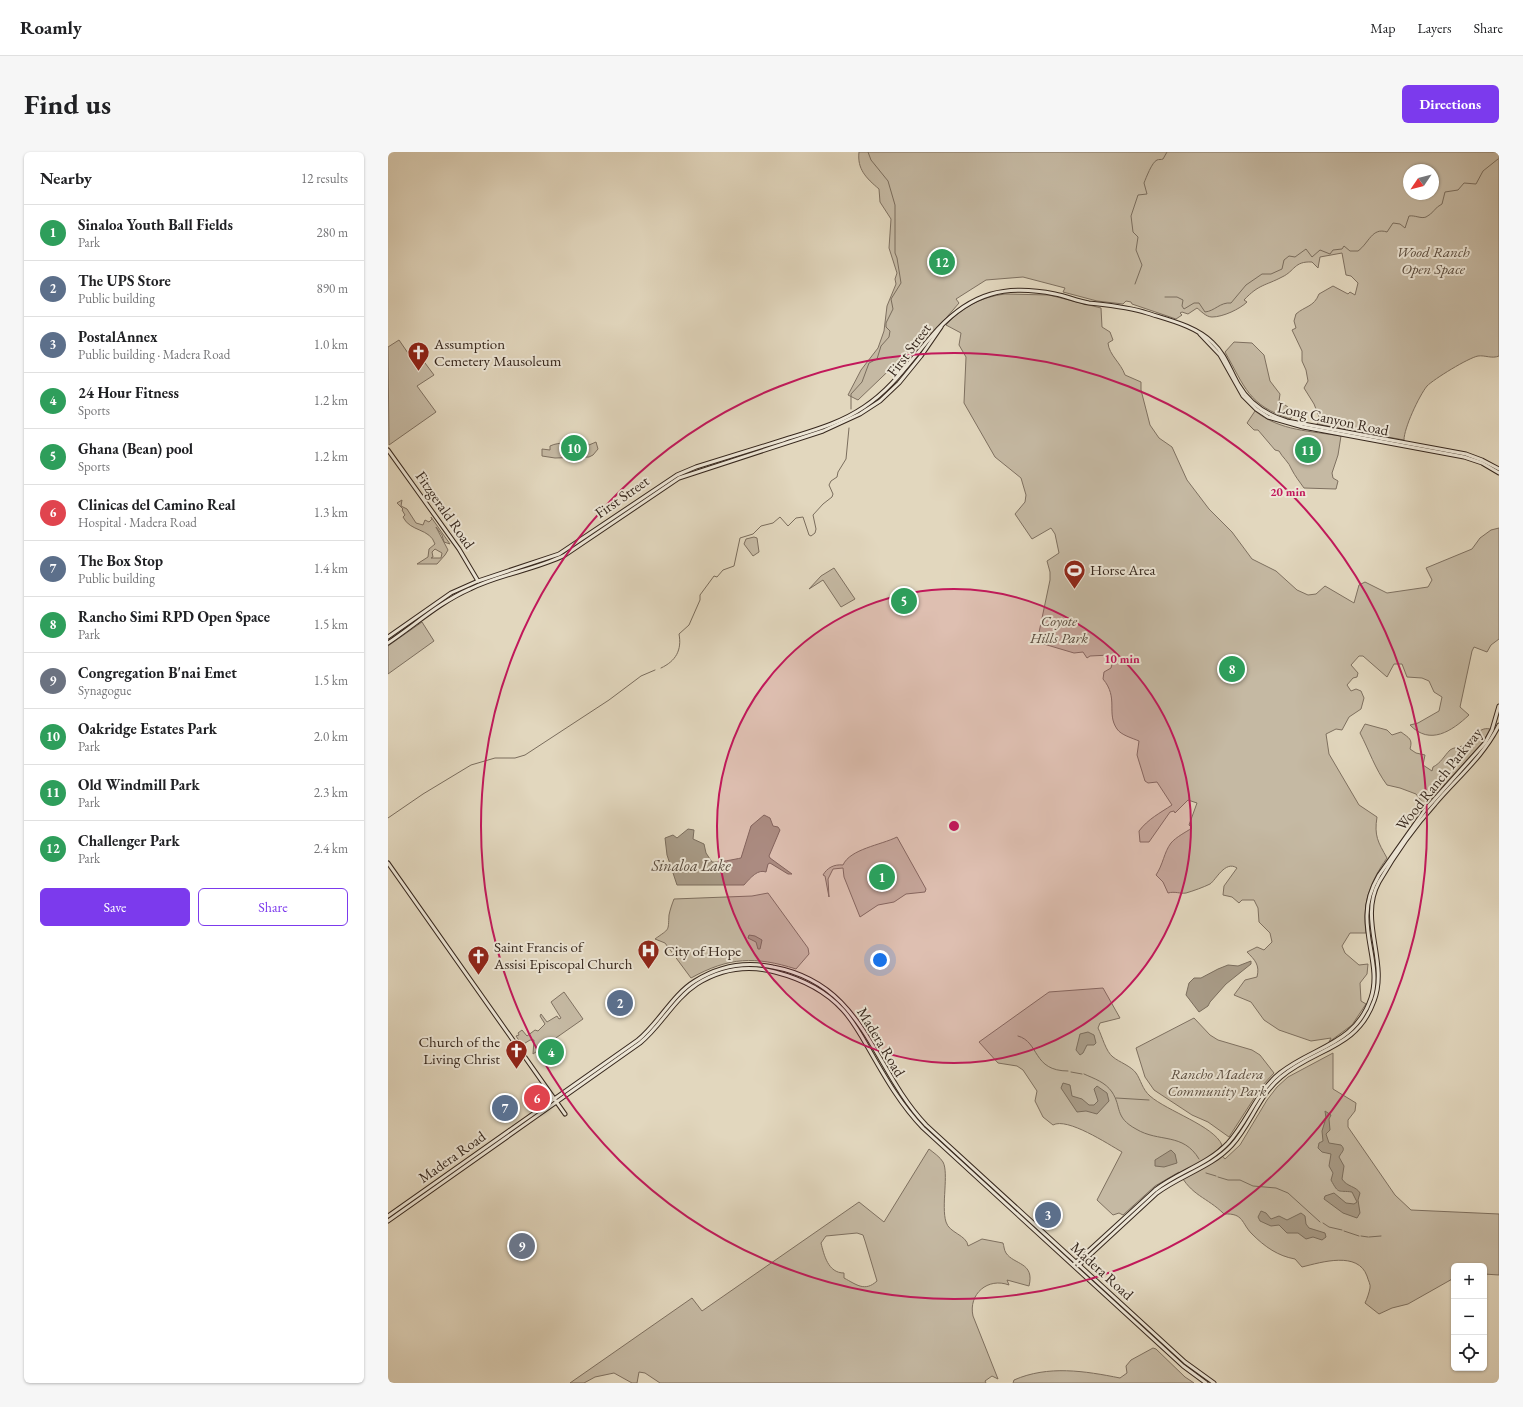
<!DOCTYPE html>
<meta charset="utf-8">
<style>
:root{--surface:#fff;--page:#f6f6f6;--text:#202124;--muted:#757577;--line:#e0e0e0;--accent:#7c3aed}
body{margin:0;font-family:"EB Garamond",serif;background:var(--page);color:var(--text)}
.controls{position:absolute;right:12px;bottom:12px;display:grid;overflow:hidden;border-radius:6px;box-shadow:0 1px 3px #0004}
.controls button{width:36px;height:36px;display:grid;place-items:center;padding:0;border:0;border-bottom:1px solid var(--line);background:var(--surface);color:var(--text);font:20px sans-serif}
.compass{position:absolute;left:1015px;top:12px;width:36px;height:36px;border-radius:50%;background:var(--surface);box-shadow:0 1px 3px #0004;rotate:235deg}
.you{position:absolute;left:492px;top:808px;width:14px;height:14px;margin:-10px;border:3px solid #fff;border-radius:50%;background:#1a73e8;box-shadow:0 0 0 6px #1a73e833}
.badge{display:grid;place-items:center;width:26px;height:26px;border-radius:50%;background:var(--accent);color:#fff;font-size:13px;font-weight:700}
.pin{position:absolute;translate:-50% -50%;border:2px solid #fff;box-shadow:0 1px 4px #0006}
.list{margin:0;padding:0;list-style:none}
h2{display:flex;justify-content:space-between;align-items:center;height:52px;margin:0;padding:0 16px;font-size:17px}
h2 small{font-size:13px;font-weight:400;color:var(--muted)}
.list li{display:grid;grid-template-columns:26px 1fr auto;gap:12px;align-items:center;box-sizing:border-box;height:56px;padding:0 16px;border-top:1px solid var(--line)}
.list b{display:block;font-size:15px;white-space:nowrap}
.list p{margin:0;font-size:13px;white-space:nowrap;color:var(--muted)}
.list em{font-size:13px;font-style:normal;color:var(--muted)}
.actions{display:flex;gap:8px;padding:12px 16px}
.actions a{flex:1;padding:9px 0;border:1px solid var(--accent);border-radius:6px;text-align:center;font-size:14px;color:var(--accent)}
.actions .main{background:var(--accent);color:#fff}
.icon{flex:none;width:22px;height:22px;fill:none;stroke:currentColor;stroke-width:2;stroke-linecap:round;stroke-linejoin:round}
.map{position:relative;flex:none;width:1111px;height:1231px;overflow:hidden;border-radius:6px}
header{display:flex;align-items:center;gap:24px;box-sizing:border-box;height:56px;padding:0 20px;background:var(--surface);border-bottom:1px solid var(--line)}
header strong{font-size:19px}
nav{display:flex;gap:22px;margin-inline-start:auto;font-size:14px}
.intro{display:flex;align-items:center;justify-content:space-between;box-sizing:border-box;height:96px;padding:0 24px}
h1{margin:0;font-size:28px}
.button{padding:10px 18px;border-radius:6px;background:var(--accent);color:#fff;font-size:14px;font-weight:700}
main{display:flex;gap:24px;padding:0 24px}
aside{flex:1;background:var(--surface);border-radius:6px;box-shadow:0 1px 3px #0004}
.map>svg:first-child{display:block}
.green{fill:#c5b9a3;stroke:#7e7060;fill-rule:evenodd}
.water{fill:#a89b87;stroke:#7a6d5d}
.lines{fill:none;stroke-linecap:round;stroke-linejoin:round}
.stream{stroke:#7a6d5d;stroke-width:1}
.secondary-casing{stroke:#36271d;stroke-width:5}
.secondary{stroke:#ece5d5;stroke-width:3}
.ring{fill:none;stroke:#c2185b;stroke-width:2}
.labels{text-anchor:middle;stroke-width:4;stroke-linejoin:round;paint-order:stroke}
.park-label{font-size:15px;font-style:italic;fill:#5a4c3e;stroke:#ece5d5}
.poi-label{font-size:15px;fill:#36271d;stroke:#ece5d5;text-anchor:start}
.street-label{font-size:15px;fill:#36271d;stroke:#ece5d5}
.water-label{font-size:16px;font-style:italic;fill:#584a3d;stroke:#ece5d5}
.centre{fill:#c2185b;stroke:#ece5d5;stroke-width:2}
.ring-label{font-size:12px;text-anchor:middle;font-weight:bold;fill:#c2185b;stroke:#ece5d5;stroke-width:4;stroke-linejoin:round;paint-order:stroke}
</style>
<header>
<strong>Roamly</strong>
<nav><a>Map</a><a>Layers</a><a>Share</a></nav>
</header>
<div class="intro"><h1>Find us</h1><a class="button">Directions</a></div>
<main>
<aside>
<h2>Nearby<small>12 results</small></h2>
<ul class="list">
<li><span class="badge" style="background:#2e9e5b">1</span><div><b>Sinaloa Youth Ball Fields</b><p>Park</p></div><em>280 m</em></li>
<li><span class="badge" style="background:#5c6f8a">2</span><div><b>The UPS Store</b><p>Public building</p></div><em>890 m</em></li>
<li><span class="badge" style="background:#5c6f8a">3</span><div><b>PostalAnnex</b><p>Public building · Madera Road</p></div><em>1.0 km</em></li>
<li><span class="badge" style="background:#2e9e5b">4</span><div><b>24 Hour Fitness</b><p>Sports</p></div><em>1.2 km</em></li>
<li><span class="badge" style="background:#2e9e5b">5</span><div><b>Ghana (Bean) pool</b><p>Sports</p></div><em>1.2 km</em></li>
<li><span class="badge" style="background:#e0444e">6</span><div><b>Clinicas del Camino Real</b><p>Hospital · Madera Road</p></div><em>1.3 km</em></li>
<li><span class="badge" style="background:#5c6f8a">7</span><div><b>The Box Stop</b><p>Public building</p></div><em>1.4 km</em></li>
<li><span class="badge" style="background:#2e9e5b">8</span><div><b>Rancho Simi RPD Open Space</b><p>Park</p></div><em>1.5 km</em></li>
<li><span class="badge" style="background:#6b7280">9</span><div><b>Congregation B'nai Emet</b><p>Synagogue</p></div><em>1.5 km</em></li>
<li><span class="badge" style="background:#2e9e5b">10</span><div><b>Oakridge Estates Park</b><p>Park</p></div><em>2.0 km</em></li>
<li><span class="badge" style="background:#2e9e5b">11</span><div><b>Old Windmill Park</b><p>Park</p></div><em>2.3 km</em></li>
<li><span class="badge" style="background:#2e9e5b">12</span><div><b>Challenger Park</b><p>Park</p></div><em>2.4 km</em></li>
</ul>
<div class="actions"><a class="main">Save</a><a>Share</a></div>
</aside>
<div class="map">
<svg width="1111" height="1231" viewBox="0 0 1111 1231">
<rect width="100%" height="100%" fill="#e2d7be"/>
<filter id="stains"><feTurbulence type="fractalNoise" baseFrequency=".005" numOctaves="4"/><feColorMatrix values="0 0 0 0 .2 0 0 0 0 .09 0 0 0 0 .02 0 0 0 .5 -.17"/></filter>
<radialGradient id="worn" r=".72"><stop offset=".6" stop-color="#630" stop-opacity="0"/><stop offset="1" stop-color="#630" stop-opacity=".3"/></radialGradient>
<g class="green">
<path d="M471,0h640v204c-7,3 -14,-1 -21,0 -10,2 -44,23 -51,30 -8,10 -23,42 -23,54l-87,-16 3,-5 -6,-15 -10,-16 4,-7 -2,-11 -4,-9v-10l-10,-21 4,-2 -2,-7 2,-7c9,-8 18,-7 23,-20l14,-8 15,8 2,-2 5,3 3,-12 -7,-7 -5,-1 -4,-22 -22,4 -2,11 -6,-6c-18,-1 -17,9 -30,15 -17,9 -23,7 -38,23l3,2c-7,7 -24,15 -35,15 -6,0 -11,-6 -15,-9l-9,6 -6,-2 -2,1 2,2 -6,4 -44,-15 -1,-2 -5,-1 -3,3 -26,-3 -34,-9 2,-4 -42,-11 -37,3 -30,19 3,4 -55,64v-11l-46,44 -10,-5 13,-25 17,-22 6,-17 3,-25 9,-22 -1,-5 2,-6 -8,-25 2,-29 -11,-17 -1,-13c-13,-11 -22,-20 -20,-37zM1021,18h24v24h-24z"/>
<path d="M617,142l44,1 52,13 1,19 8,5 3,8 -5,3c1,12 13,20 17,32l16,7v8l9,35 9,13 13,9 15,33 22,29 23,23 20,27 24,12 21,19 11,5 8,-1 9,-8 29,17 5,-18 6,-3 22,11 41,-6 4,-7 -6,-12 46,-19 8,-11 11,-8 8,-2v111l-8,6 -4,7 -13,-5 -2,4 -12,56 9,8c-17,16 -39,31 -59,10l8,-2 21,-12 3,-14 -8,-5 -5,-11 -7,-3 -15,-1 -5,-13h-8l-7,13 -24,-21h-4l-8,9 7,8 -1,4 -4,1 -6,7 4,6 5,-2 5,2 3,7 -3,11 -12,8 -7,13 -6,-1 -10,5 3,20 30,51 18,12c-3,19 1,25 10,41 -17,24 -25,45 -21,75h-16l-8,13 3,7 14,12 9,-1 -1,10 -7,9 1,18 5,3 -14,21 -23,17 2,-4 -20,3 -32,-11 -15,-10 -13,-18 -17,-7 11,-15 12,-3c3,-12 -2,-17 -10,-25l10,-5 7,3 8,-8 -2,-9 -11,-11 -1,-14 -4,-8h-12l-3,3 -7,-6 -9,-2 1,-9 13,-18c-12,-8 -21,12 -27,16 -6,3 -17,7 -24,9 -6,1 -11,-2 -18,0l-5,-11 -7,-7c7,-10 8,-23 15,-32 5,-6 15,-11 21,-15l-3,-3 8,-22 -9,-3 -13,13 -1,-2 -4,1 -21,30h-9l-1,-11c9,-12 21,-18 33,-26l-15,-23 -9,1 -3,-2 -8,-26 2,-14c-7,-3 -18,-6 -22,-12 -11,-16 2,-31 -14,-50l1,-7 7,-4 2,-8 -3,-5 -20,1 -3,2 -4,-6 -9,1 -37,-11 13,-62v-8l-3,-11 12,-8 -4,-19 -4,-6 -19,11 -17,-25 10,-12 1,-7 -5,-17 -26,-21 -31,-54 2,-46 -7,-12 2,-12 -15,-8c16,-18 35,-28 59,-31z"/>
<polygon points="11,188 22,204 28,199 46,223 29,234 48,260 1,293 0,195"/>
<path d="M846,190l18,1 12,12 6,26 10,13 -1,7 9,6v3l6,5 -4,4c-42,-14 -45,-32 -65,-67z"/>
<path d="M867,259c25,20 56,20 86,25l-3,19 -6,18 1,5 5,3 -2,8 -32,-1c-5,-7 -9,-12 -12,-18 -3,-8 -10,-13 -13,-19l-4,-1 -17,-20h-4l-7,-7z"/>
<path d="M190,286h5l6,7 7,-3 2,7 -5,6 -4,2 -34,1 -13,-2v-7l8,1v-4c10,-5 22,-1 28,-8z"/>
<path d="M14,348l-1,6 6,3 9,14 7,2 2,-5 4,2 3,-3 -1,-2 19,27 -6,-2 -2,-7 -6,-8 12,23 -3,5 -8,9h-20l11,-7 1,-8 6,-5c-5,-16 -25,-12 -32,-27l2,-2 -3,-5 1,-1 -6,-6zM47,397l7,4 -1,5h-10l2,-1 -1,-5z"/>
<polygon points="366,385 369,386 371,400 365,404 356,392 358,387"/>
<polygon points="446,416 467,447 453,455 435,428 421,437 433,424"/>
<polygon points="34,470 46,489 0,522 0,494"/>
<path d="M977,572l22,6 5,5 9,-3c8,6 12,7 9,17l6,4 9,2 -2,10 9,6 1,-4c8,-4 11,-11 17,-17 4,-3 8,-2 12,-4 10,-5 16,-20 28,-17l-7,13 -58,64 -9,-12 -16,-6 -13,-3c-12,-16 -18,-35 -27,-52z"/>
<path d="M509,685l29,52 -1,3 -19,2 -12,8 -16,3 -18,12 -16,-40 -1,-9 -10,1 -5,10 1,18 -4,-21 -2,-1c4,-7 11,-11 20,-10 7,-16 38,-20 54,-28z"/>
<path d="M380,741l40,55 1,6 -13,15c-41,-13 -67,-12 -105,9l-26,-35 -10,-4c15,-11 13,-7 14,-24 1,-5 3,-11 5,-16l78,-3z"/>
<path d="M715,836l17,30 -20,5 -2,5c4,8 8,24 15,29 6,5 18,9 23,16 5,7 6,16 14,23 17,15 64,30 72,49l-5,5 8,9 15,-14 27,-45 10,-13 11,-10 45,-24v36l23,14 -1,8 -7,9v7l47,68 16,15 88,4v61l-15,-1v-8h-30v12l-46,26 -16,4 -13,6 -14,-11c2,-4 4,-10 5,-15 1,-3 -2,-8 -3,-12 -9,-25 -45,-14 -65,-9l-7,-8c-17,-3 -30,-12 -43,-25 -11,-11 -8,-21 -28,-20 -17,-17 -33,-18 -45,-42l-24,14 -32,29 -4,-2 -6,2 -16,-15 25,-48c-14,-8 -55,-35 -69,-27l-10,-8 -8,-16 2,-10 -14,-21 -6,-4 -19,-3 -19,-21 70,-50z"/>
<polygon points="176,840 195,867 145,902 146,888 142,888 134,893 128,884 131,883 130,881 134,878 139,884 147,878 150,879 157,872 152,864 153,862 159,870 169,864 171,867 173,866 163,850"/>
<polygon points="806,866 822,883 830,888 864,898 872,903 886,921 874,934 841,985 820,970 804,963 766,938 757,925 748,896"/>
<path d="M541,997c5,4 11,8 14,13 6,11 -2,44 3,60 3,11 21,13 22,24l14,-7 21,4c1,3 1,7 3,10 8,12 29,9 23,33l-22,-6 2,5c-21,-8 -41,9 -36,31l25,63 -6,-3 -7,5 1,2h-326l-15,-10 -6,-1 -2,11h-5l-18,-10 -19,4 -11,6h-14l122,-85 10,13 157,-109 25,20zM469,1081l6,2 2,6 12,40c-12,11 -20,4 -33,-3v-5c-16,0 -20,-18 -23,-30l5,-7z"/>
<path d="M765,1196l3,1 29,28 9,6h-181l1,-3c34,-15 71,-9 106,-2l7,-5 -1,-7 5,-6z"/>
</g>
<g class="water">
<path d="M376,663l6,3 3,8 5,1 2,3 -11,26 1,2 22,16h-4l-18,-11 -2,1 -2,8c-8,-3 -15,5 -22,13h-67l-10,-30 -2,-17 8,-3 4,3 11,-9 6,1 -1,9 11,5 2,9 6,9c5,1 24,-3 29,-4l10,-32z"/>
<polygon points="361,783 367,784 374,788 372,797 370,797 368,790 360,786"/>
<polygon points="863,809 863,812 838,832 822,850 820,854 811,860 798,843 801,831 806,826 813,826 830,817 840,813 850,814"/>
<polygon points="700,880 706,883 708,891 706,893 699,893 695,901 692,903 688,898 692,882"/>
<polygon points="675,931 682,933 684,944 694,947 701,953 706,953 710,949 706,937 709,934 719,941 721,949 709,962 698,959 689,960 673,936"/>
<path d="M937,959l6,4 -2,4 1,11 -4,4 3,9 12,2c5,5 1,6 -2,12l5,9 -2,13c5,8 14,7 18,14l-2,7 2,13 -3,5 -14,-5 -19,-14 1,-3 9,-3 12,10 8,1 3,-2 -5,-10c-14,-2 -13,3 -21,-12l2,-7 -4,-7 2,-12 -9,-2 -4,-4 1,-5 4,-2 -1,-10 4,-13z"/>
<polygon points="783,998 787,1002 789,1011 776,1015 767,1014 767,1008"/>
<polygon points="873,1059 878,1061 883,1067 891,1064 899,1068 913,1061 917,1064 918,1072 921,1076 937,1081 938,1085 934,1088 925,1085 918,1087 910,1081 899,1081 891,1073 883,1074 872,1069 870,1065"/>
</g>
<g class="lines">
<g class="stream">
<path d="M747,132l7,-19 -6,-15 2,-13 -5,-5 -2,-16 7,-21 9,-1 -3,-11c2,-5 8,-21 13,-23 2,-1 4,0 6,-1l4,-7"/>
<path d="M777,145h12l6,3 -1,6 2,3 10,-6h5l6,9c10,-1 15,-10 26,-9l15,-18 16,-11h9l11,-5 2,-9 5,-4 6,1 11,-8 6,8 8,-7 10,4 3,-4 9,-1 2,-3 6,5h8c11,-8 14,-24 29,-19l6,-9 7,1 5,4 4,-12c6,-1 12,3 17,1 7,-3 9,-10 16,-13l3,-12 13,-2 6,-7 12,1 7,-13 15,-12"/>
<polyline points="463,257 463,242 474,230 481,211 489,207 493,194 501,185 502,179 498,175 498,171 505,157 503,147 513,131 509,106 507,101 507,53 500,29 483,8 480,0"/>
<path d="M273,516c15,-7 21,-18 18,-34l10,-9 11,-25v-5l14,-19 3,1 6,-7 11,-4 6,-28 13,-4 8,-8 12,-3 7,-6 8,9 8,-8 7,-1 6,18 2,1 4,-3 1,-4 -3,-14 10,-11 9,-7 1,-3 -4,-9 2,-4 6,-4 1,-5 8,-13 3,-31"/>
<polyline points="0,666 35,642 83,613 107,606 127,606 137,603 221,548 253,524 267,518"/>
<path d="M630,884c22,6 14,35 50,35"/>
<polyline points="683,920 694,922"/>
<path d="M696,922c11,5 21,8 28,18 10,15 2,25 24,37 23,14 47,3 63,30"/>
<polyline points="728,946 761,948"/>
<polyline points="818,1021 828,1024"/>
<polyline points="830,1025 840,1028 852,1028 865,1034 888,1036 900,1041 932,1070"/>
<polyline points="935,1071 941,1075 954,1078"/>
<polyline points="956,1079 971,1084"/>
<polyline points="973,1084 980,1085"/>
<polyline points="981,1085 993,1084"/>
</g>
<defs>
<g id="secondary">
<polyline points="812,182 832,203 855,244 868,257 880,265 915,275 1076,305 1094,311 1111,321"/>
<polyline points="0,298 71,397 90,429"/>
<path d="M0,485l63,-44 27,-12 81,-27 118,-79 19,-8c29,-9 58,-18 87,-27 28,-9 56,-16 81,-33 31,-20 49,-51 74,-78 34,-36 67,-45 117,-35 11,2 22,7 34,9 18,2 40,4 58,10 22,7 49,13 66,30 12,11 17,27 25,41 11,19 29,31 49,37l179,33 16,6 17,9"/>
<path d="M0,491c27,-18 52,-41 82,-54 30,-15 65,-19 95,-34l114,-77 144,-47 37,-17 20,-13 19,-18 22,-27 20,-29"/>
<polyline points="0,711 177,962"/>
<path d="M0,1064l250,-176c21,-17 34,-45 57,-59 24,-15 50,-20 78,-14 92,17 98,100 153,158l259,237 29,21"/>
<path d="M0,1069l252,-178c21,-17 34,-44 57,-59 24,-15 51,-19 78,-12 27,7 50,18 68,38 11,12 19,27 27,41 16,28 31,54 53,77l260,238 23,17"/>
<path d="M686,1112l81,-74c23,-18 52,-25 73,-47 20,-22 29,-52 52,-70 34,-27 75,-28 91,-75 9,-27 -5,-55 -4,-83 0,-15 5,-28 12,-40l46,-65 60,-67 7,-13 7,-24"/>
<path d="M690,1114l79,-73c24,-18 55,-26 75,-48 19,-21 27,-50 49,-68 34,-29 76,-28 93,-76 15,-39 -16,-81 5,-119 15,-26 36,-56 56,-78 22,-26 49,-48 64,-79"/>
</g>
</defs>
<use href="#secondary" class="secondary-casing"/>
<use href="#secondary" class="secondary"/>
</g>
<circle cx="566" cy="674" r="237" fill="#c2185b" fill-opacity=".12"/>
<g class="ring">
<circle cx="566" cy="674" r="237"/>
<circle cx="566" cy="674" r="473"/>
</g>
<defs>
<symbol id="church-pin" viewBox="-11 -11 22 30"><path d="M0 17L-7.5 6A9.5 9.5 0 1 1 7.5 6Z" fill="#8f2418" stroke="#ece5d5"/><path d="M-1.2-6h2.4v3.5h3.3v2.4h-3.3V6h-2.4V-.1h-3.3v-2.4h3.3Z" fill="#fff"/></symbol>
<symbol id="stadium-pin" viewBox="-11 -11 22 30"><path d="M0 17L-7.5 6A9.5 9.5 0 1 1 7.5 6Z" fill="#8f2418" stroke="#ece5d5"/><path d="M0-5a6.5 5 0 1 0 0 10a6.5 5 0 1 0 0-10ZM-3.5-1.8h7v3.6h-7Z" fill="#fff"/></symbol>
<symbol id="hospital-pin" viewBox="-11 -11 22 30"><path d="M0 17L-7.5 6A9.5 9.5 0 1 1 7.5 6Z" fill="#8f2418" stroke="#ece5d5"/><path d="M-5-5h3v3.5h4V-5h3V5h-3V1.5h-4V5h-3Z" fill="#fff"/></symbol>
</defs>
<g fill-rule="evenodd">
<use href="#church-pin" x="18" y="188" width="25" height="34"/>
<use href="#stadium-pin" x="674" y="406" width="25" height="34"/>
<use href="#hospital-pin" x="248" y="786" width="25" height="34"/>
<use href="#church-pin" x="78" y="792" width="25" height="34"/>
<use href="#church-pin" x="116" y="886" width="25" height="34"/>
</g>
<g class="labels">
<g class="park-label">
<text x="1045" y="105">Wood Ranch<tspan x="1045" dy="17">Open Space</tspan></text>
<text x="671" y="474">Coyote<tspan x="671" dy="17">Hills Park</tspan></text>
<text x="829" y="927">Rancho Madera<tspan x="829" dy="17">Community Park</tspan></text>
</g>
<g class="poi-label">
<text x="46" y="197">Assumption<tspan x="46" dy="17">Cemetery Mausoleum</tspan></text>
<text x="702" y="423">Horse Area</text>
<text x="106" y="800">Saint Francis of<tspan x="106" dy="17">Assisi Episcopal Church</tspan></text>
<text x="276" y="804">City of Hope</text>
<text x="112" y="895" text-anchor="end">Church of the<tspan x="112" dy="17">Living Christ</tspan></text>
</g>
<g class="street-label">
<text transform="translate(521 198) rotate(-53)" y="5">First Street</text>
<text transform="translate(945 267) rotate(12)" y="5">Long Canyon Road</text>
<text transform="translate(234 345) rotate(-35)" y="5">First Street</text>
<text transform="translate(57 358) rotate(55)" y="5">Fitzgerald Road</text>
<text transform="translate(1051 627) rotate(-51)" y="5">Wood Ranch Parkway</text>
<text transform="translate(493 890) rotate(59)" y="5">Madera Road</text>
<text transform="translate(64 1005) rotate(-35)" y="5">Madera Road</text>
<text transform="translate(714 1119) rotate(42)" y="5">Madera Road</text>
</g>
<g class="water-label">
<text x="303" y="719">Sinaloa Lake</text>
</g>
</g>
<circle cx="566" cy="674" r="6" class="centre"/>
<g class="ring-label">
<text x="900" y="344">20 min</text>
<text x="734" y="511">10 min</text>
</g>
<rect width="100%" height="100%" filter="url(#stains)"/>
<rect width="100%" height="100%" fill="url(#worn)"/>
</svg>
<div class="controls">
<button>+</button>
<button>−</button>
<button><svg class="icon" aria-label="locate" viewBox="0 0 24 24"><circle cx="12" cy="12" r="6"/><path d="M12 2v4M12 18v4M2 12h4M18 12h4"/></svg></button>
</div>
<svg class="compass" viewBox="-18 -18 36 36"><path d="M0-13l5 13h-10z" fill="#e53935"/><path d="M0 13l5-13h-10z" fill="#757577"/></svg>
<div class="you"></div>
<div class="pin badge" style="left:494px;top:725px;background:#2e9e5b">1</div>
<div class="pin badge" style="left:232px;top:851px;background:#5c6f8a">2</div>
<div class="pin badge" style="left:660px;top:1063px;background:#5c6f8a">3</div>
<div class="pin badge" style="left:163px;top:900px;background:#2e9e5b">4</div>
<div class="pin badge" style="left:516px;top:449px;background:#2e9e5b">5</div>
<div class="pin badge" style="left:149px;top:946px;background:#e0444e">6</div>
<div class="pin badge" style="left:117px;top:956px;background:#5c6f8a">7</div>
<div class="pin badge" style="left:844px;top:517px;background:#2e9e5b">8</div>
<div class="pin badge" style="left:134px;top:1094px;background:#6b7280">9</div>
<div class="pin badge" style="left:186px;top:296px;background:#2e9e5b">10</div>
<div class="pin badge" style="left:920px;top:298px;background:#2e9e5b">11</div>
<div class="pin badge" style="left:554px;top:110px;background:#2e9e5b">12</div>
</div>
</main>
